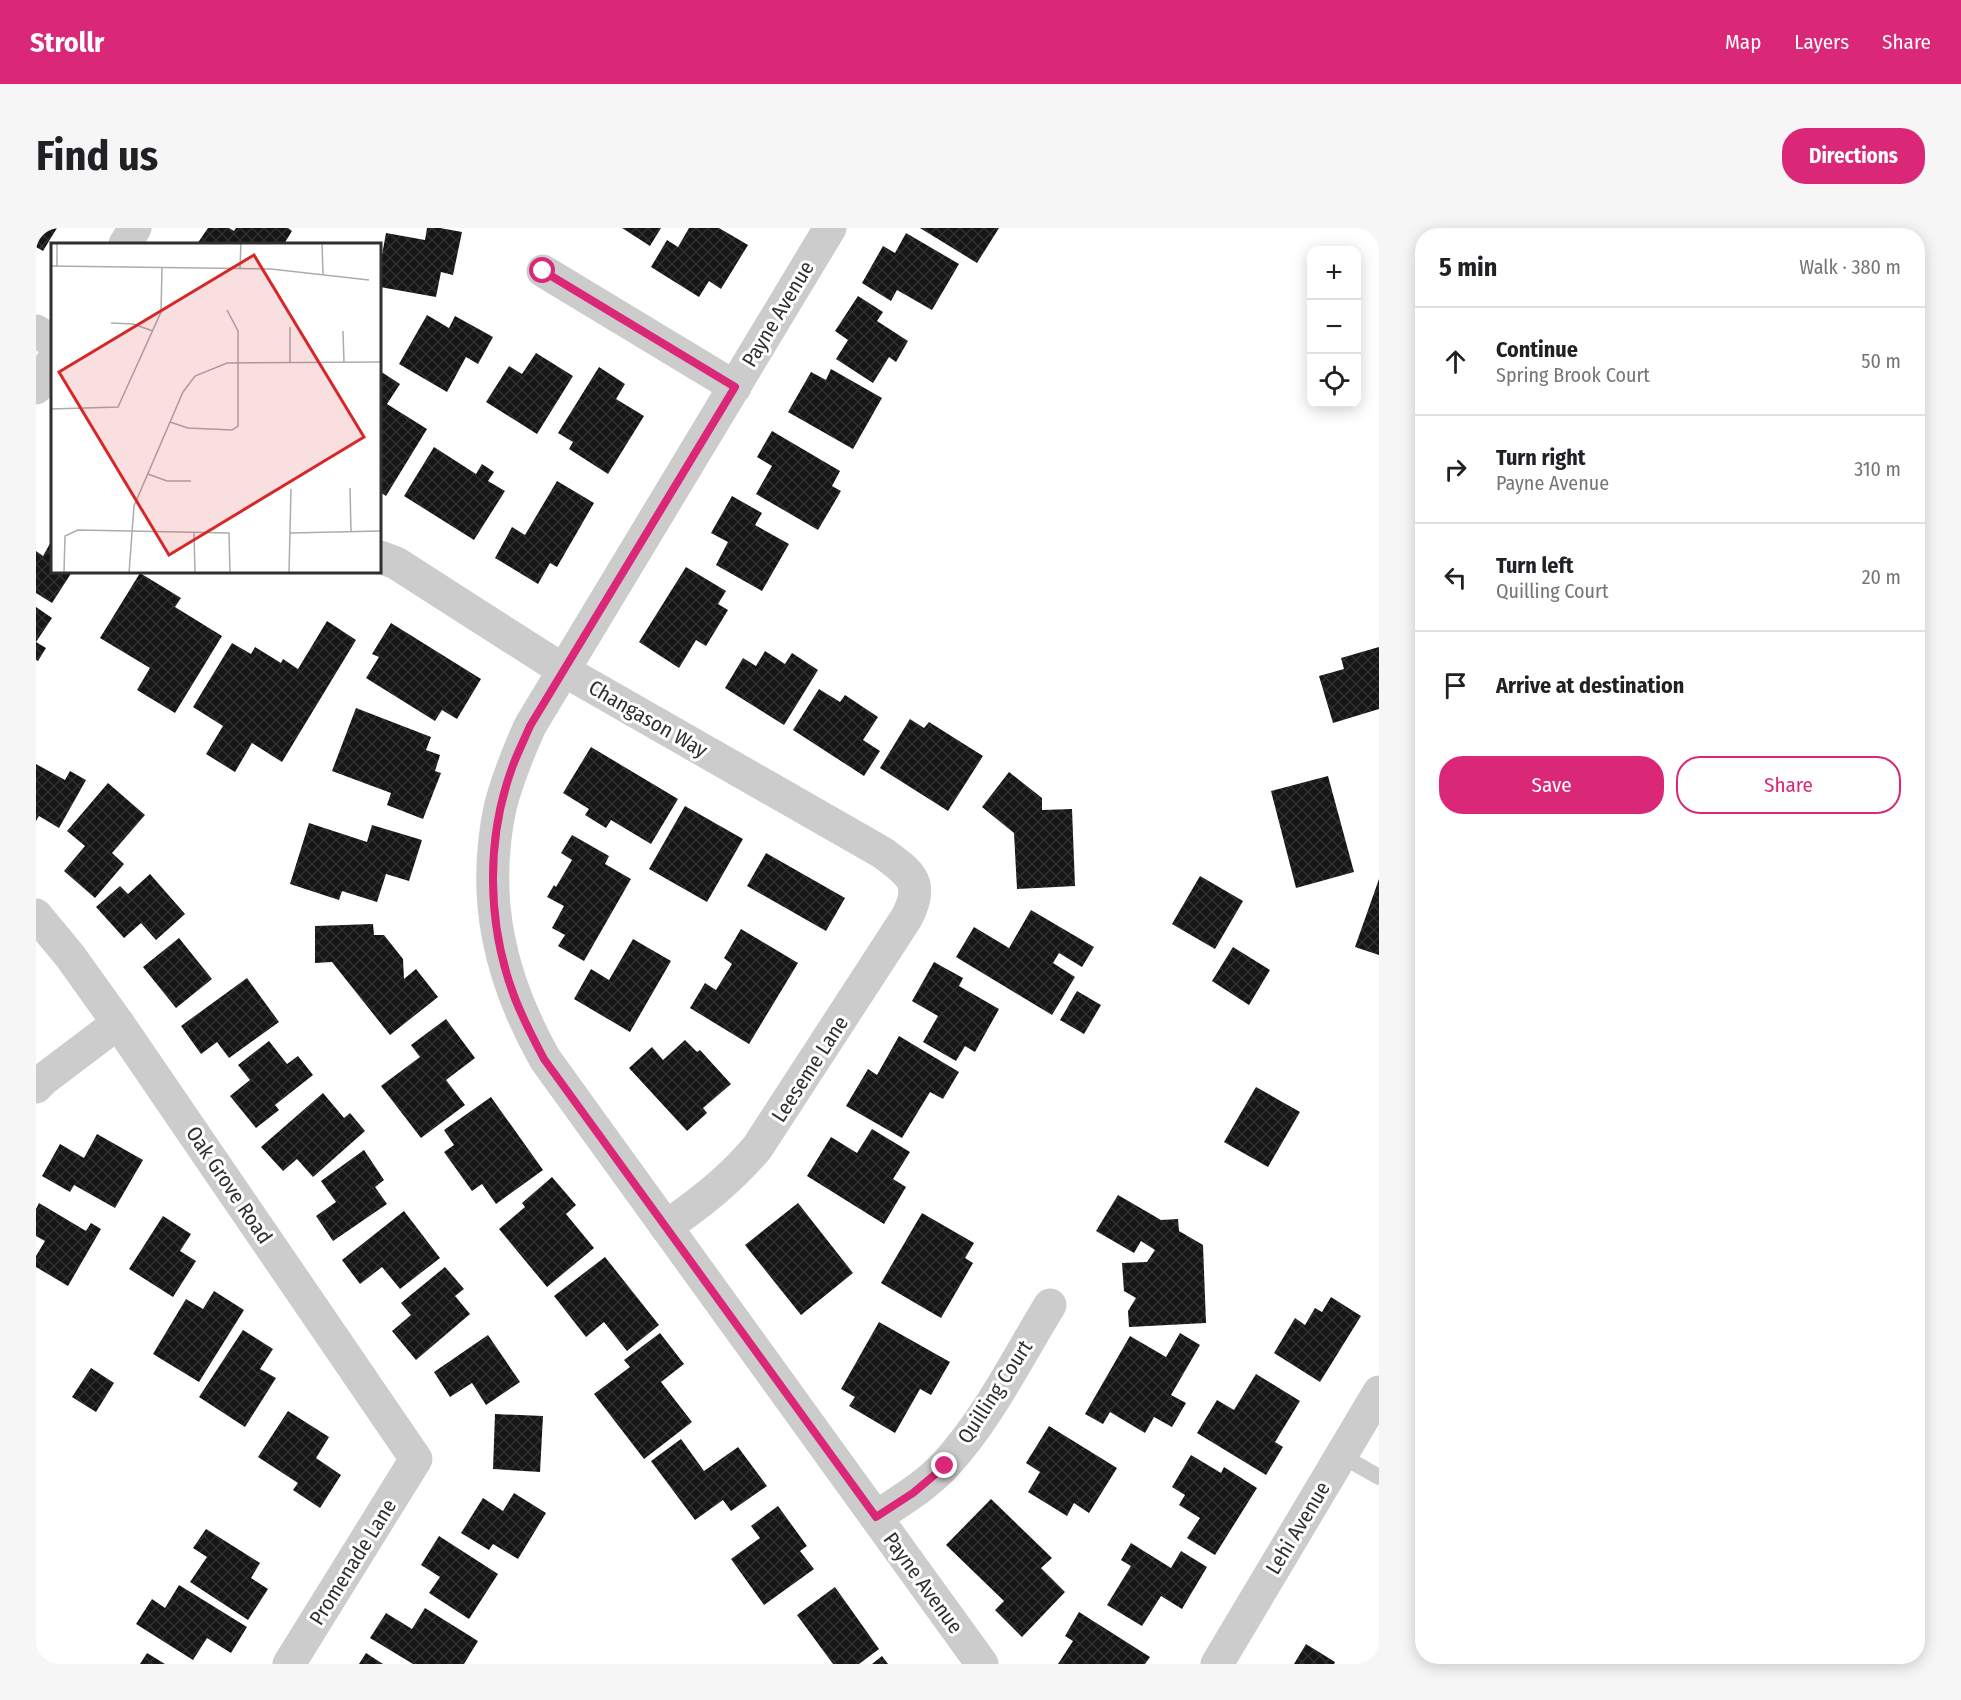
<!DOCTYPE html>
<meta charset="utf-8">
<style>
:root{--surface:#fff;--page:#f6f6f6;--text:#202124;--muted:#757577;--line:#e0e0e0;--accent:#db2777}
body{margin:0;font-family:"Fira Sans Condensed",sans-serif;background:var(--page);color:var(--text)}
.controls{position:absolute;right:18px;top:18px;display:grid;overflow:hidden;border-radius:12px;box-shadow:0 3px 15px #0003}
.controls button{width:54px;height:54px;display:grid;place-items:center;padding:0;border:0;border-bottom:2px solid var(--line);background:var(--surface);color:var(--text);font:30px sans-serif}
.stop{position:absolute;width:18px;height:18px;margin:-14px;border:4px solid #db2777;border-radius:50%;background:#fff}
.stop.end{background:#db2777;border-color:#fff;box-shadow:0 2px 6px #0008}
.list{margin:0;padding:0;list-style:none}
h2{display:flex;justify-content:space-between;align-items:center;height:78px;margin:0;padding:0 24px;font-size:26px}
h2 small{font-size:20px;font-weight:400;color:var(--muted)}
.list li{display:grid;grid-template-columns:39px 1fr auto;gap:18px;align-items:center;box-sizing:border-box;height:108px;padding:0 24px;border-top:2px solid var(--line)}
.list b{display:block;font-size:22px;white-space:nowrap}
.list p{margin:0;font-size:20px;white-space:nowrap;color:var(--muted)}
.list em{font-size:20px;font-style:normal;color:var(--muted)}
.actions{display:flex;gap:12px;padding:18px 24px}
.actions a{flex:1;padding:14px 0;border:2px solid var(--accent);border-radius:24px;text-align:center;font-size:21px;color:var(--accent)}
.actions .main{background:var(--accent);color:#fff}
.icon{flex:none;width:33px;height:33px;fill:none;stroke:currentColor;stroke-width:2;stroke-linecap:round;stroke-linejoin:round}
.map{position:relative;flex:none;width:1343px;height:1436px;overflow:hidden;border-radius:24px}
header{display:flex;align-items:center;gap:36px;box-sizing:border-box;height:84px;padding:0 30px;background:var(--accent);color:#fff}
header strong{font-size:28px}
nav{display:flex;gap:33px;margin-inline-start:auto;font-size:21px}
.intro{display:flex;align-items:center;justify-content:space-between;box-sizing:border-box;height:144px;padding:0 36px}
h1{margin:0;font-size:42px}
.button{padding:15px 27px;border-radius:24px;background:var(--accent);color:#fff;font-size:21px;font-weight:700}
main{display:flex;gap:36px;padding:0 36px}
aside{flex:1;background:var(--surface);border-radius:24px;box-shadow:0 3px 15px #0003}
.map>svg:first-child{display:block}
.building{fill:url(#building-cross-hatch)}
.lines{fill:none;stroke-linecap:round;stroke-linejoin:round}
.service{stroke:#ccc;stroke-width:16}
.minor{stroke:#ccc;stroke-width:33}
.route{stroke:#db2777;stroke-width:8}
.labels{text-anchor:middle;stroke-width:6;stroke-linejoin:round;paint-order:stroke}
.street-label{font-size:21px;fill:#2f2f2f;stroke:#fff}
.inset-road{fill:none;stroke:#acacac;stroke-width:1.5}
.view{fill:#d62828;fill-opacity:0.15;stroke:#d62828;stroke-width:3}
.inset-edge{fill:none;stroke:#2f2f2f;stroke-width:3}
</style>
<header>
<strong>Strollr</strong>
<nav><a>Map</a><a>Layers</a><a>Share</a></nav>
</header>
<div class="intro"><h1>Find us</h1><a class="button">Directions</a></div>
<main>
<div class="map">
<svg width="1343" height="1436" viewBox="0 0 1343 1436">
<defs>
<pattern id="building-cross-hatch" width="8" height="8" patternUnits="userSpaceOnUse" patternTransform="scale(1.5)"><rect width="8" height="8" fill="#161616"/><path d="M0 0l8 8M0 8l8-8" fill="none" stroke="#303030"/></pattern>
</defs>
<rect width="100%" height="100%" fill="#fff"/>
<g class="building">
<polygon points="0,0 21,0 7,23 0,19"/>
<polygon points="172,0 193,0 198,3 200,0 252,0 256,3 248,16 161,16"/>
<polygon points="391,0 404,0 426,4 417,47 405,44 400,69 344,59 344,38 350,5 389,12"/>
<polygon points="586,0 625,0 614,18"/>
<polygon points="653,0 683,0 712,17 685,61 673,53 663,69 615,39 631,12 642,19"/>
<polygon points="884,0 963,0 941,35"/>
<polygon points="870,5 923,36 896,82 861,62 855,73 826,55 847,18 859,25"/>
<polygon points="822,68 847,84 841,93 872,113 860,134 853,129 837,155 800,131 812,112 799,103"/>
<polygon points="391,87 413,100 419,88 457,109 442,136 430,129 411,164 363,136"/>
<polygon points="500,125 537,148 501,206 450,174 473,138 486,146"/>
<polygon points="563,139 589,156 580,171 608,188 572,246 533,221 537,214 522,205"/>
<polygon points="795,141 846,170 817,221 752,184 775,144 790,152"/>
<polygon points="344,143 364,156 351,176 391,201 350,268 344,264"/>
<polygon points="736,203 804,243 796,258 805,263 782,302 720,266 736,238 721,229"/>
<polygon points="398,219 440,246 446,236 458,244 452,253 469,263 438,312 368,268"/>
<polygon points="521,253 558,275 521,339 514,335 502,356 459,330 476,299 489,307"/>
<polygon points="696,268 726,285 719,297 753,316 726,363 680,337 692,314 675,305"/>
<polygon points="16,312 16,344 36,344 16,375 0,365 0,323 7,328"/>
<polygon points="650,339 690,363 682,376 692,382 670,418 660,412 643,440 603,414"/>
<polygon points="104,345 145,370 139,379 186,408 139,485 101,462 114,440 64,410"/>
<polygon points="0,379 16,390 0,414 10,420 2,433 0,432"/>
<polygon points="291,393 320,412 246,534 216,515 199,544 170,526 187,498 157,479 196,415 215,426 219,419 245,435 247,431 262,441"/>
<polygon points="355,395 445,451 421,491 406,482 399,493 330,450 343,429 336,426"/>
<polygon points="1343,419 1343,481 1297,495 1283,448 1308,441 1305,430"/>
<polygon points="729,423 749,436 756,425 782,442 748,497 689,460 707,430 720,438"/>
<polygon points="783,461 804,474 809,467 842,489 827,512 844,523 828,548 757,502"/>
<polygon points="320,480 395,509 390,522 404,527 399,543 405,545 387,591 351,577 355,565 296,543"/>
<polygon points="874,491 888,500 893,494 947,528 912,583 844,540"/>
<polygon points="555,519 642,571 615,616 575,592 570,600 549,587 553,581 527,565"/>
<polygon points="0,536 29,552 34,543 50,552 23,600 3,588 0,593"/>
<polygon points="973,544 1006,570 1006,582 1036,581 1039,658 981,661 978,605 946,579"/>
<polygon points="1292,548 1318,644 1260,660 1235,563"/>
<polygon points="72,555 109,587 76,625 88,636 59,670 28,643 49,618 31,603"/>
<polygon points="649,578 707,611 671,674 613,641"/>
<polygon points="273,595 331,614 336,597 386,612 373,653 350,646 341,674 306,663 303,672 254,656"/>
<polygon points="536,607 573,628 569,636 595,651 548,733 522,718 529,707 516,700 528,678 511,669 518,657 520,659 536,632 525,625"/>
<polygon points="730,625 809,670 790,703 711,658"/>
<polygon points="114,646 149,686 120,712 105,695 88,710 60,679 84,658 92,666"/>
<polygon points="1164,648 1207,673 1179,721 1136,696"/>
<polygon points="1343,651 1343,727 1319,719"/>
<polygon points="995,682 1058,719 1046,739 1023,725 1017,735 1039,749 1016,787 920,729 938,699 973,720"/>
<polygon points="337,696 338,707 348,707 367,731 368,751 380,741 402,769 354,807 296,734 279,735 279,698"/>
<polygon points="705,701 762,735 713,816 654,780 669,755 680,762 696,736 688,730"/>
<polygon points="143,710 176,751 140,780 107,739"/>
<polygon points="597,711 635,733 594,804 538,771 555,741 573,752"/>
<polygon points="1197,719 1234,742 1213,777 1176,753"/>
<polygon points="898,734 927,750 923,758 963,781 939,824 929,818 920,833 887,814 902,788 876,773"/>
<polygon points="211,750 243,794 193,830 181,814 165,826 145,798"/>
<polygon points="1041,763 1065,777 1048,806 1024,792"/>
<polygon points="410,791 439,830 410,852 429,877 385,910 345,858 384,829 375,817"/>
<polygon points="863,808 923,844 907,871 894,864 866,910 810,878 832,841 841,847"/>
<polygon points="649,812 661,824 664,822 695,856 667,880 671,885 651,903 593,840 616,819 627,832"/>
<polygon points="233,813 251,836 262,828 277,847 239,877 243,882 220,900 194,868 214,852 202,837"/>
<polygon points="1220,859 1264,884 1232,939 1188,914"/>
<polygon points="287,865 308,890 314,885 329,903 277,949 261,931 247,943 225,919"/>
<polygon points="455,869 507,942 460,976 446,956 436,963 408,924 418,917 408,902"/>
<polygon points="836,901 874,924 857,951 870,959 848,996 771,948 795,909 821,925"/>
<polygon points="61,906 107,932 79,980 38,957 34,964 6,948 24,916 48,930"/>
<polygon points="328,922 348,952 339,959 351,976 297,1013 280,988 300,974 285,953"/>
<polygon points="516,949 540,977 530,986 558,1020 511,1059 463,1001 489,979 486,975"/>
<polygon points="1082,967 1125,992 1142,991 1143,1003 1167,1017 1170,1095 1093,1099 1092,1083 1100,1070 1088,1063 1086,1035 1111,1034 1119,1022 1105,1013 1098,1025 1060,1003"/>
<polygon points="3,975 50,1003 55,995 65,1001 32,1058 0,1039 0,1028 9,1013 0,1008 0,981"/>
<polygon points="762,975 817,1045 765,1087 709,1017"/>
<polygon points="368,983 404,1030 364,1061 346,1039 324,1056 306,1032"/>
<polygon points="886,985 938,1015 929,1030 937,1035 905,1090 845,1055"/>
<polygon points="127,988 155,1006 144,1023 160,1033 137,1069 93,1041"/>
<polygon points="569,1029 623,1097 591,1123 568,1094 550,1109 518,1068"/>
<polygon points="409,1039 428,1061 419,1068 434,1086 380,1132 356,1103 375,1087 365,1075"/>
<polygon points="178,1063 208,1082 163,1154 117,1126 150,1071 167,1081"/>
<polygon points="1295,1069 1325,1088 1284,1154 1238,1125 1259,1090 1269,1097 1279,1080 1286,1084"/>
<polygon points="843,1094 914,1134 895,1167 884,1161 859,1205 813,1178 819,1169 805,1161"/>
<polygon points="207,1102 237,1121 224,1141 240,1150 209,1199 163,1169"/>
<polygon points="624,1105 648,1136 625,1154 656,1194 608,1231 558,1166 594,1139 588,1132"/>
<polygon points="1144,1105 1164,1117 1135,1167 1150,1175 1136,1199 1118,1189 1109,1205 1074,1184 1067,1196 1049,1186 1094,1108 1130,1129"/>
<polygon points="452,1107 484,1154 450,1177 436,1155 414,1169 398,1144"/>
<polygon points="55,1140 78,1155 60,1184 36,1169"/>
<polygon points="1220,1146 1264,1173 1239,1214 1247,1219 1230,1247 1161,1205 1181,1172 1198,1182"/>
<polygon points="252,1183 293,1209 280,1230 305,1247 284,1280 257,1262 262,1255 222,1229"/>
<polygon points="459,1186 507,1188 504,1244 457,1241"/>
<polygon points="1013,1198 1081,1240 1053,1285 1038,1275 1031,1288 992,1264 1004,1244 990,1235"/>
<polygon points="645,1211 668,1243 702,1219 731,1258 695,1283 687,1272 659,1292 615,1233"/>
<polygon points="1155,1227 1185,1245 1188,1239 1221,1260 1179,1327 1151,1310 1164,1290 1143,1277 1149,1267 1136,1259"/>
<polygon points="478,1265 510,1285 482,1331 457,1316 453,1322 425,1305 447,1270 467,1283"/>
<polygon points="955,1271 1016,1330 1005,1340 1029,1364 986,1409 959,1382 968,1373 910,1317"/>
<polygon points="742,1278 771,1318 764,1323 778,1341 728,1377 695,1331 724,1310 715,1298"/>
<polygon points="170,1301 224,1335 215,1350 232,1361 212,1392 154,1354 171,1329 157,1320"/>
<polygon points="403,1308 462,1346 433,1391 393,1365 404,1349 385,1337"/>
<polygon points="1095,1315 1135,1340 1145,1323 1171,1339 1146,1381 1125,1368 1106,1398 1071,1377 1095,1338 1085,1332"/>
<polygon points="143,1357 211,1399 195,1425 171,1410 157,1432 100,1396 116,1371 129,1380"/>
<polygon points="799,1359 843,1421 823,1436 797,1436 761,1387"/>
<polygon points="389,1380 442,1413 428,1436 377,1436 334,1410 350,1385 376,1401"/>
<polygon points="1043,1384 1114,1429 1109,1436 1022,1436 1037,1413 1029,1408"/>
<polygon points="1270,1416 1299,1434 1298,1436 1258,1436"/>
<polygon points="111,1425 129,1436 104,1436"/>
<polygon points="330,1425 347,1436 323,1436"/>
<polygon points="846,1428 852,1436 836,1436"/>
</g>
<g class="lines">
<polyline class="service" points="1306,1228 1343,1249"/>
<g class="minor">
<path d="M794,0l-300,498c-12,27 -23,53 -30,82 -19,91 0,171 45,251l437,605"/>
<polyline points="89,16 99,0"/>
<polyline points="507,43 699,159"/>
<polyline points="0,103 16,113"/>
<polyline points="0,160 16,134"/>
<path d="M344,329l16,6 167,107 320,183c27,20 42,29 24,64l-150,231c-28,33 -56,54 -91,79"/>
<polyline points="0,687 34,728 82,795 380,1231 253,1436"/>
<polyline points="0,859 8,851 82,795"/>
<path d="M840,1289c24,-16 50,-31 70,-53 41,-44 72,-107 104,-159"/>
<polyline points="1181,1436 1343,1164"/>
</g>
</g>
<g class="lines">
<path class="route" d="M507,43l192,116 -205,339c-6,14 -13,28 -18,42 -26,71 -25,154 1,225 8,23 20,45 31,66l332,458 37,-24 32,-27"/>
</g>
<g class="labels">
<g class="street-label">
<text transform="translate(742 86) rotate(-59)" y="7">Payne Avenue</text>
<text transform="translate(612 491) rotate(30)" y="7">Changason Way</text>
<text transform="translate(774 841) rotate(-57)" y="7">Leeseme Lane</text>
<text transform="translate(193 957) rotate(56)" y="7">Oak Grove Road</text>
<text transform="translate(959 1164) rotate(-57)" y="7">Quilling Court</text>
<text transform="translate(1262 1300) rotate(-59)" y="7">Lehi Avenue</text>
<text transform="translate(317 1334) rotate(-58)" y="7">Promenade Lane</text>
<text transform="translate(887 1355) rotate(54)" y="7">Payne Avenue</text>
</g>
</g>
<g transform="translate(15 15)">
<rect width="330" height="330" fill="#fff"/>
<path class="inset-road" d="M271,0l1,31M0,23l220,3 98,11M6,23v-23M189,25l1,-25M60,80l22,1 20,7M239,84v36M292,88l1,32M0,166l67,-2 43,-95 1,-44M119,179l18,6 44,2 6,-4v-95l-11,-21M97,231l19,7h24M299,245l1,43M143,290l1,40M239,290l91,-2M13,330l1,-37 13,-6 151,3 1,40M78,330l5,-67 49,-114 12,-16 32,-13 154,-1M238,330l2,-84"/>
<path class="view" d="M203,12l110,182 -195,118 -110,-183z"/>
<rect width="330" height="330" class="inset-edge"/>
</g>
</svg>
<div class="controls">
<button>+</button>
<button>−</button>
<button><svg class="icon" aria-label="locate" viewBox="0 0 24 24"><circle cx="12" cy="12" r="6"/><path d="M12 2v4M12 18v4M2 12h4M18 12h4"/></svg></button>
</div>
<div class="stop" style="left:507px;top:43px"></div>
<div class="stop end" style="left:909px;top:1238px"></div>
</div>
<aside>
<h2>5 min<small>Walk · 380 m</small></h2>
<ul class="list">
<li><svg class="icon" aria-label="ahead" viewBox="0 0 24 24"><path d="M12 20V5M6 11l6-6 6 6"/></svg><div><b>Continue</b><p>Spring Brook Court</p></div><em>50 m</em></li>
<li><svg class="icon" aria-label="right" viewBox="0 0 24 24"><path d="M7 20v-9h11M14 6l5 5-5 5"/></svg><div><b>Turn right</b><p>Payne Avenue</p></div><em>310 m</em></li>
<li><svg class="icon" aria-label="left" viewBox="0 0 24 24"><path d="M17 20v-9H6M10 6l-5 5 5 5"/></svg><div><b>Turn left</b><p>Quilling Court</p></div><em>20 m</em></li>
<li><svg class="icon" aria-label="arrive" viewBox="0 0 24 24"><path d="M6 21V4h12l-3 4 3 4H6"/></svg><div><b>Arrive at destination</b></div></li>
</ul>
<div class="actions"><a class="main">Save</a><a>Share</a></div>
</aside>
</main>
